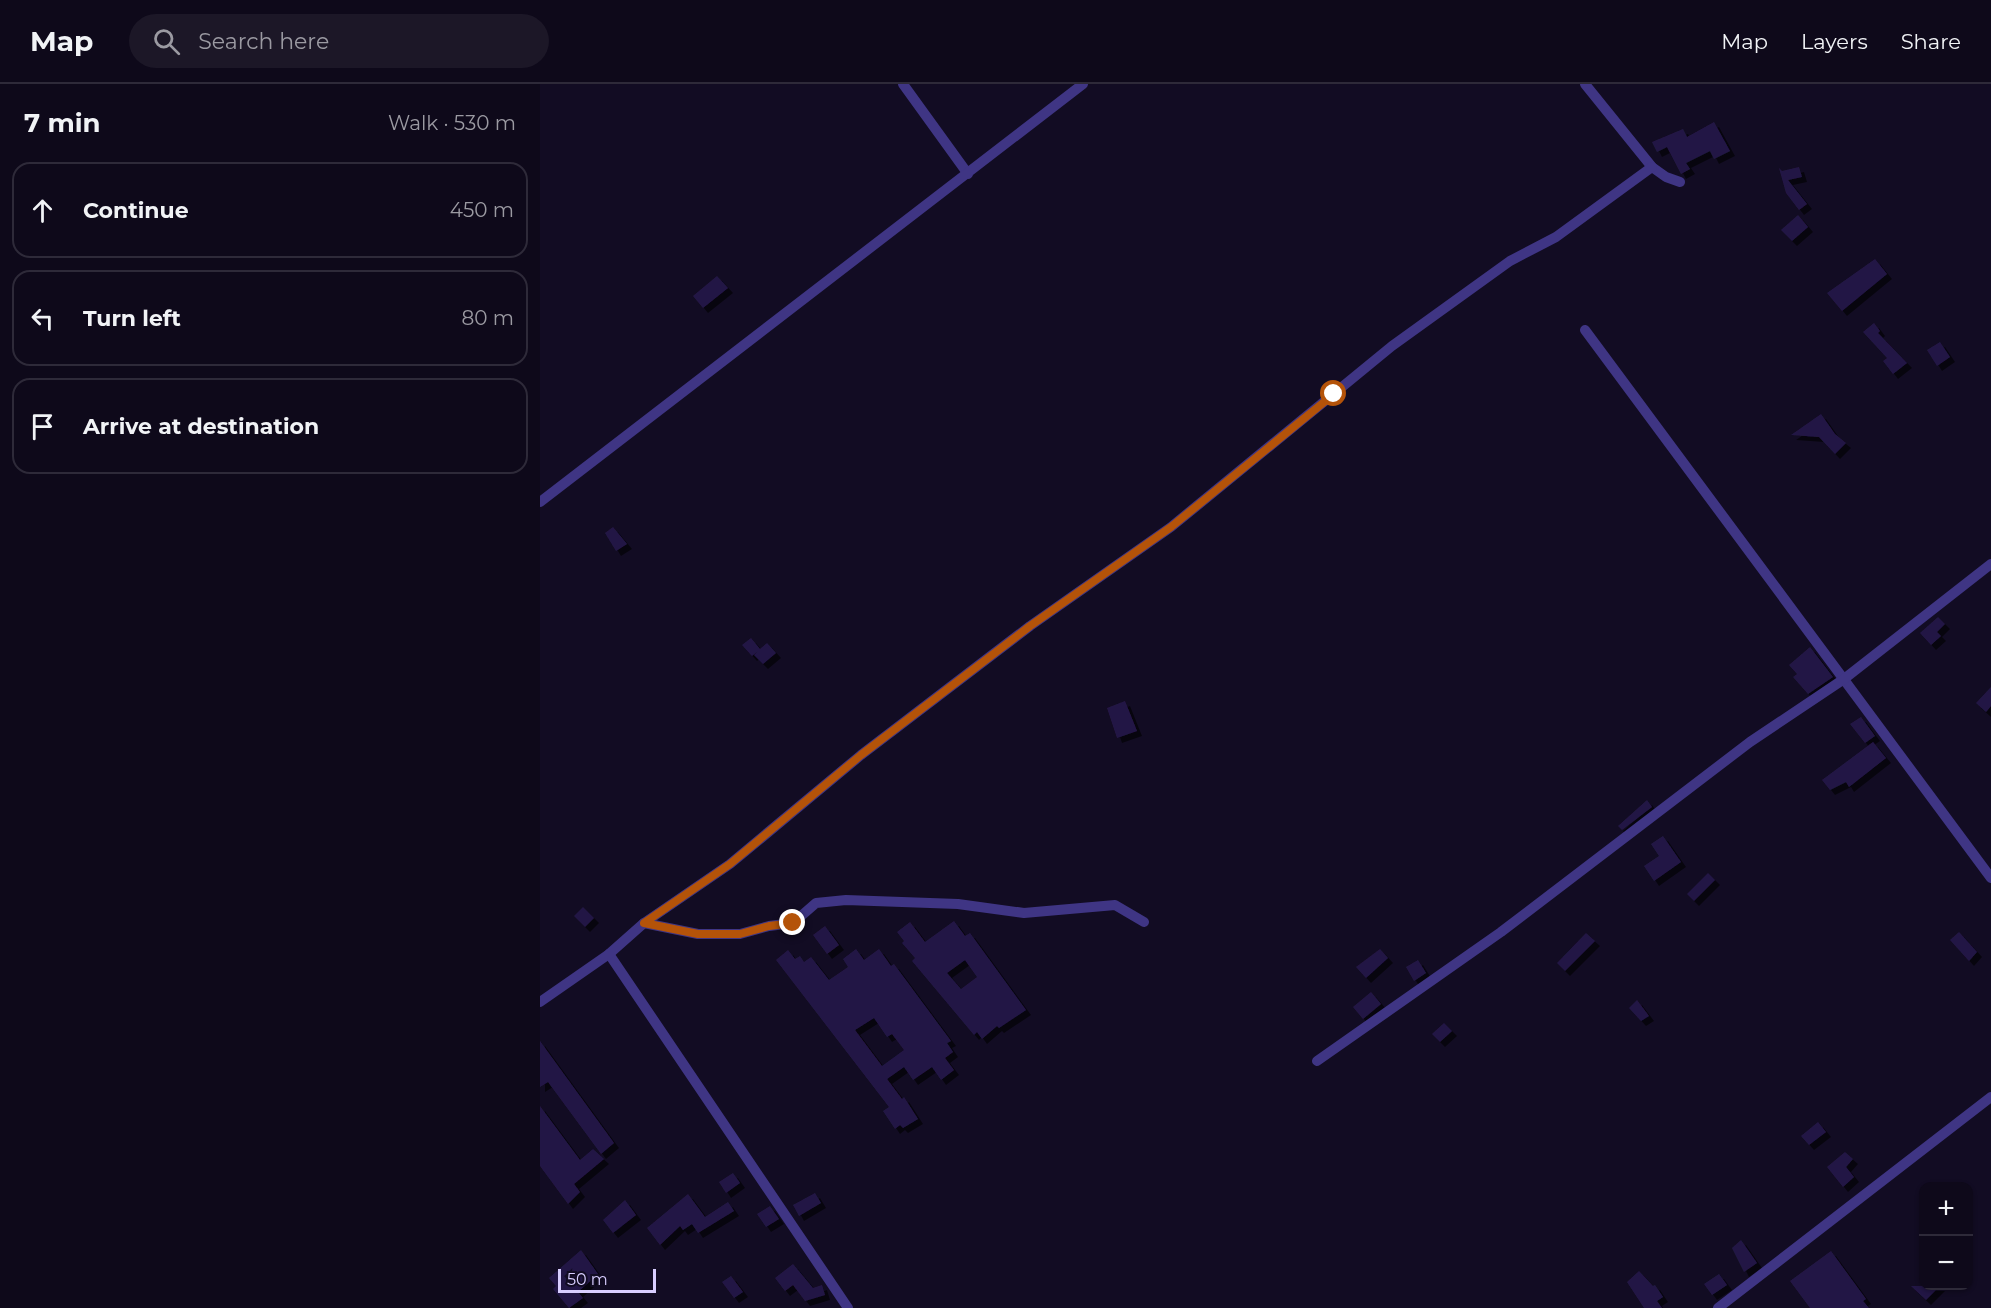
<!DOCTYPE html>
<meta charset="utf-8">
<style>
:root{--surface:#0e091a;--page:#1c1727;--text:#f1f3f6;--muted:#9b9aa2;--line:#2e2a39}
body{margin:0;font-family:Montserrat,sans-serif;background:var(--page);color:var(--text)}
.controls{position:absolute;right:18px;bottom:18px;display:grid;overflow:hidden;border-radius:12px;box-shadow:0 2px 4px #0004}
.controls button{width:54px;height:54px;display:grid;place-items:center;padding:0;border:0;border-bottom:2px solid var(--line);background:var(--surface);color:var(--text);font:30px sans-serif}
.scale{position:absolute;left:18px;bottom:15px;width:98px;box-sizing:border-box;padding-left:6px;border:3px solid #d8ceff;border-top:0;font-size:16px;line-height:21px;white-space:nowrap;color:#d8ceff;-webkit-text-stroke:4px #120c23;paint-order:stroke}
.stop{position:absolute;width:18px;height:18px;margin:-14px;border:4px solid #b45309;border-radius:50%;background:#fff}
.stop.end{background:#b45309;border-color:#fff;box-shadow:0 2px 6px #0008}
.list{margin:0;padding:0;list-style:none}
h2{display:flex;justify-content:space-between;align-items:center;height:78px;margin:0;padding:0 24px;font-size:26px}
h2 small{font-size:20px;font-weight:400;color:var(--muted)}
.list li{display:grid;grid-template-columns:39px 1fr auto;gap:18px;align-items:center;box-sizing:border-box;height:96px;margin:0 12px 12px;padding:0 12px;border:2px solid var(--line);border-radius:18px}
.list b{display:block;font-size:22px;white-space:nowrap}
.list em{font-size:20px;font-style:normal;color:var(--muted)}
.icon{flex:none;width:33px;height:33px;fill:none;stroke:currentColor;stroke-width:2;stroke-linecap:round;stroke-linejoin:round}
.map{position:relative;flex:none;width:1451px;height:1224px;overflow:hidden}
header{display:flex;align-items:center;gap:36px;box-sizing:border-box;height:84px;padding:0 30px;background:var(--surface);border-bottom:2px solid var(--line)}
header strong{font-size:28px}
nav{display:flex;gap:33px;margin-inline-start:auto;font-size:21px}
.search{width:420px;height:54px;background:var(--page);display:flex;align-items:center;gap:15px;box-sizing:border-box;padding:0 21px;border-radius:33px;color:var(--muted);font-size:22px}
main{display:flex}
aside{flex:1;background:var(--surface)}
.map>svg:first-child{display:block}
.building{fill:#241845;fill-rule:evenodd;filter:url(#shadow)}
.lines{fill:none;stroke-linecap:round;stroke-linejoin:round}
.street{stroke:#3f3584;stroke-width:10}
.route{stroke:#b45309;stroke-width:8}
</style>
<header>
<strong>Map</strong>
<div class="search"><svg class="icon" aria-label="search" viewBox="0 0 24 24"><circle cx="10" cy="10" r="6"/><path d="M15 15l6 6"/></svg>Search here</div>
<nav><a>Map</a><a>Layers</a><a>Share</a></nav>
</header>
<main>
<aside>
<h2>7 min<small>Walk · 530 m</small></h2>
<ul class="list">
<li><svg class="icon" aria-label="ahead" viewBox="0 0 24 24"><path d="M12 20V5M6 11l6-6 6 6"/></svg><div><b>Continue</b></div><em>450 m</em></li>
<li><svg class="icon" aria-label="left" viewBox="0 0 24 24"><path d="M17 20v-9H6M10 6l-5 5 5 5"/></svg><div><b>Turn left</b></div><em>80 m</em></li>
<li><svg class="icon" aria-label="arrive" viewBox="0 0 24 24"><path d="M6 21V4h12l-3 4 3 4H6"/></svg><div><b>Arrive at destination</b></div></li>
</ul>
</aside>
<div class="map">
<svg width="1451" height="1224" viewBox="0 0 1451 1224">
<defs>
<filter id="shadow"><feDropShadow dx="5" dy="5" stdDeviation="0" flood-color="#0009"/></filter>
</defs>
<rect width="100%" height="100%" fill="#120c23"/>
<g class="building">
<polygon points="1174,38 1190,67 1174,75 1170,67 1146,79 1150,85 1141,90 1127,63 1117,68 1112,58 1143,45 1147,53"/>
<polygon points="1259,83 1262,93 1248,96 1267,120 1259,126 1246,109 1239,84 1242,87"/>
<polygon points="1258,131 1268,143 1252,157 1241,146"/>
<polygon points="1335,175 1347,190 1302,227 1287,209"/>
<polygon points="177,192 188,204 163,224 153,212"/>
<polygon points="1334,239 1340,247 1338,249 1367,279 1353,290 1343,277 1347,274 1323,248"/>
<polygon points="1400,258 1410,273 1397,282 1387,266"/>
<polygon points="1281,330 1295,350 1306,359 1295,370 1279,353 1251,351"/>
<polygon points="73,443 87,460 76,467 65,449"/>
<polygon points="1398,533 1405,540 1397,548 1401,552 1391,561 1380,549"/>
<polygon points="211,554 220,565 227,559 236,569 223,580 214,571 218,567 212,572 202,561"/>
<polygon points="1270,563 1293,593 1268,610 1253,593 1257,590 1249,581"/>
<polygon points="1451,603 1451,622 1446,628 1436,619"/>
<polygon points="585,617 597,647 577,654 567,624"/>
<polygon points="1321,633 1335,652 1325,659 1310,640"/>
<polygon points="1333,658 1346,674 1309,703 1306,698 1290,706 1282,696"/>
<polygon points="1107,716 1112,723 1082,746 1078,742"/>
<polygon points="1123,752 1141,778 1114,797 1104,782 1119,772 1111,760"/>
<polygon points="1168,789 1175,796 1154,817 1147,810"/>
<polygon points="43,823 54,834 45,843 34,832"/>
<path d="M414,837l11,15 5,-3 56,77 -27,18 -2,-2 -15,13 -5,-7 -3,3 -62,-74 3,-3 -13,-15 2,-2 -7,-9 13,-10 15,20zM425,876l12,17 -16,12 -14,-16z"/>
<polygon points="285,842 299,861 287,870 273,851"/>
<polygon points="1419,848 1437,868 1429,877 1410,856"/>
<polygon points="1046,849 1055,857 1025,887 1017,879"/>
<path d="M316,865l8,11 15,-11 12,17 3,-2 57,77 -4,2 6,9 -8,6 9,12 -13,10 -9,-13 -19,13 -9,-13 -17,12 15,20 2,-2 14,22 -15,9 -3,-3 -5,4 -12,-18 6,-4 -113,-147 12,-10 7,9 5,-3 4,6 7,-5 18,23 19,-13 -5,-8zM334,934l13,19 5,-3 12,16 -22,16 -27,-36z"/>
<polygon points="840,865 848,874 826,894 816,883"/>
<polygon points="878,876 886,889 874,897 866,883"/>
<polygon points="831,908 841,920 823,935 813,923"/>
<polygon points="1097,916 1109,932 1101,937 1089,924"/>
<polygon points="904,939 912,947 900,958 892,950"/>
<polygon points="0,957 74,1059 61,1070 8,998 0,1003"/>
<polygon points="0,1022 40,1076 53,1065 64,1075 34,1100 40,1108 28,1120 0,1082"/>
<polygon points="1278,1038 1286,1048 1269,1061 1261,1052"/>
<polygon points="1305,1068 1313,1075 1306,1083 1314,1093 1303,1103 1287,1083"/>
<polygon points="193,1089 200,1099 186,1109 179,1098"/>
<polygon points="275,1109 281,1119 259,1132 253,1121"/>
<polygon points="148,1110 165,1133 188,1118 194,1127 158,1149 152,1140 143,1146 140,1142 120,1161 107,1144"/>
<polygon points="85,1116 96,1131 73,1149 63,1136"/>
<polygon points="230,1122 239,1135 226,1143 217,1130"/>
<polygon points="1201,1156 1217,1179 1204,1188 1192,1164"/>
<polygon points="41,1166 58,1190 38,1208 43,1214 29,1224 13,1205 16,1202 9,1194"/>
<polygon points="1291,1167 1326,1215 1323,1217 1329,1224 1270,1224 1250,1197"/>
<polygon points="253,1180 273,1204 282,1201 285,1211 265,1217 253,1201 245,1207 235,1194"/>
<polygon points="1099,1187 1113,1202 1115,1201 1123,1213 1117,1217 1122,1224 1104,1224 1087,1198"/>
<polygon points="1179,1190 1187,1201 1172,1211 1164,1200"/>
<polygon points="191,1192 203,1208 194,1214 182,1198"/>
<polygon points="1371,1202 1400,1202 1386,1216"/>
</g>
<g class="lines">
<g class="street">
<polyline points="363,0 428,90"/>
<polyline points="1045,0 1112,83 1126,93 1140,98"/>
<polyline points="1045,246 1451,794"/>
<polyline points="0,418 543,0"/>
<polyline points="104,839 158,850 200,850 229,842 253,839 276,819 306,816 418,820 484,829 575,821 604,838"/>
<polyline points="69,870 308,1224"/>
<polyline points="0,918 69,870 104,839 190,780 321,671 490,542 631,443 852,262 970,177 1016,153 1112,83"/>
<polyline points="777,977 961,848 1210,658 1304,595 1451,480"/>
<polyline points="1178,1224 1451,1013"/>
</g>
</g>
<g class="lines">
<polyline class="route" points="253,839 229,842 200,850 158,850 104,839 190,780 321,671 490,542 631,443 794,310"/>
</g>
</svg>
<div class="controls">
<button>+</button>
<button>−</button>
</div>
<div class="scale">50 m</div>
<div class="stop" style="left:794px;top:310px"></div>
<div class="stop end" style="left:253px;top:839px"></div>
</div>
</main>
